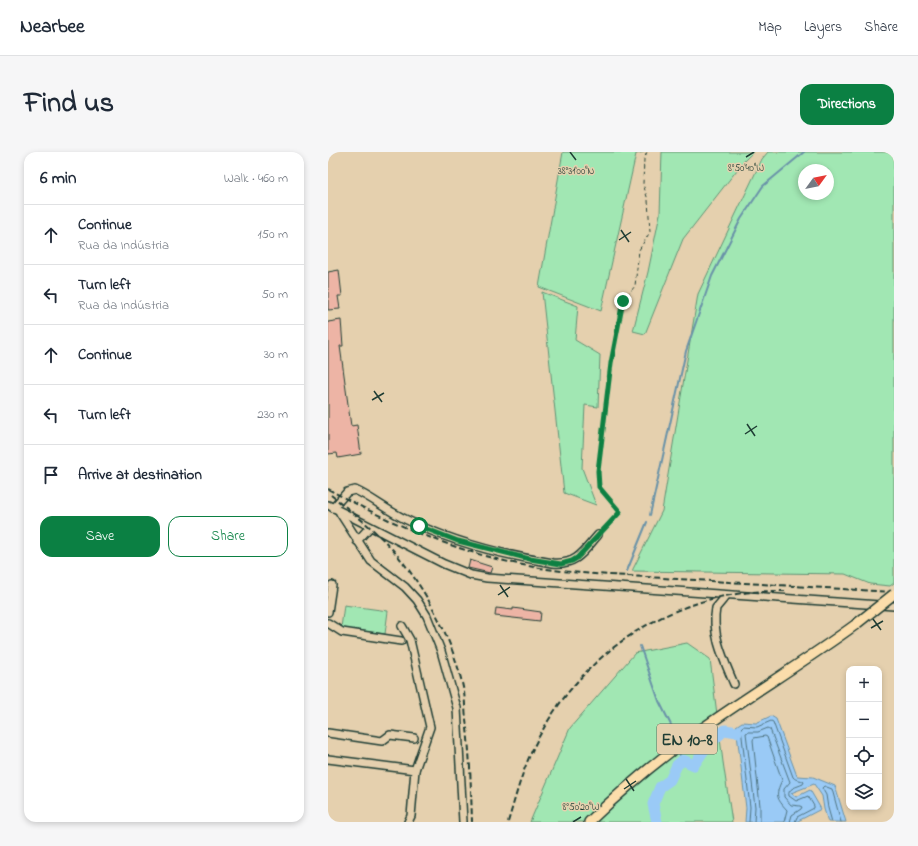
<!DOCTYPE html>
<meta charset="utf-8">
<style>
:root{--surface:#fff;--page:#f6f6f7;--text:#1f2937;--muted:#747a83;--line:#e0e1e3;--accent:#0b8043}
body{margin:0;font-family:"Indie Flower",sans-serif;background:var(--page);color:var(--text)}
.controls{position:absolute;right:12px;bottom:12px;display:grid;overflow:hidden;border-radius:8px;box-shadow:0 2px 6px #0003}
.controls button{width:36px;height:36px;display:grid;place-items:center;padding:0;border:0;border-bottom:1px solid var(--line);background:var(--surface);color:var(--text);font:20px sans-serif}
.compass{position:absolute;left:470px;top:12px;width:36px;height:36px;border-radius:50%;background:var(--surface);box-shadow:0 2px 6px #0003;rotate:57deg}
.stop{position:absolute;width:12px;height:12px;margin:-9px;border:3px solid #0b8043;border-radius:50%;background:#fff}
.stop.end{background:#0b8043;border-color:#fff;box-shadow:0 1px 4px #0008}
.list{margin:0;padding:0;list-style:none}
h2{display:flex;justify-content:space-between;align-items:center;height:52px;margin:0;padding:0 16px;font-size:17px}
h2 small{font-size:13px;font-weight:400;color:var(--muted)}
.list li{display:grid;grid-template-columns:26px 1fr auto;gap:12px;align-items:center;box-sizing:border-box;height:60px;padding:0 16px;border-top:1px solid var(--line)}
.list b{display:block;font-size:15px;white-space:nowrap}
.list p{margin:0;font-size:13px;white-space:nowrap;color:var(--muted)}
.list em{font-size:13px;font-style:normal;color:var(--muted)}
.actions{display:flex;gap:8px;padding:12px 16px}
.actions a{flex:1;padding:9px 0;border:1px solid var(--accent);border-radius:12px;text-align:center;font-size:14px;color:var(--accent)}
.actions .main{background:var(--accent);color:#fff}
.icon{flex:none;width:22px;height:22px;fill:none;stroke:currentColor;stroke-width:2;stroke-linecap:round;stroke-linejoin:round}
.map{position:relative;flex:none;width:566px;height:670px;overflow:hidden;border-radius:12px}
header{display:flex;align-items:center;gap:24px;box-sizing:border-box;height:56px;padding:0 20px;background:var(--surface);border-bottom:1px solid var(--line)}
header strong{font-size:19px}
nav{display:flex;gap:22px;margin-inline-start:auto;font-size:14px}
.intro{display:flex;align-items:center;justify-content:space-between;box-sizing:border-box;height:96px;padding:0 24px}
h1{margin:0;font-size:28px}
.button{padding:10px 18px;border-radius:12px;background:var(--accent);color:#fff;font-size:14px;font-weight:700}
main{display:flex;gap:24px;padding:0 24px}
aside{flex:1;background:var(--surface);border-radius:12px;box-shadow:0 2px 6px #0003}
.map>svg:first-child{display:block}
.green{fill:#a1e7b3;stroke:#609274;fill-rule:evenodd}
.water{fill:#9acaf6;stroke:#6992a8}
.lines{fill:none;stroke-linecap:round;stroke-linejoin:round}
.shore{stroke:#507582;stroke-width:1}
.stream{stroke:#6992a8;stroke-width:2}
.river{stroke:#9acaf6;stroke-width:11}
.building{fill:#edb4a5;stroke:#1f3d34}
.minor-casing{stroke:#1f3d34;stroke-width:10}
.major-casing{stroke:#1f3d34;stroke-width:12}
.path{stroke:#1f3d34;stroke-width:1;stroke-dasharray:4 3;stroke-linecap:butt}
.minor{stroke:#e5d0ae;stroke-width:7}
.major{stroke:#fbddab;stroke-width:9}
.rail{stroke:#1f3d34;stroke-width:2;stroke-dasharray:6 3;stroke-linecap:butt}
.major-bridge-casing{stroke:#1f3d34;stroke-width:12;stroke-linecap:butt}
.major-bridge{stroke:#fbddab;stroke-width:9}
.route{stroke:#0b8043;stroke-width:5}
.ticks{fill:none;stroke:#1f3d34;stroke-width:1.5}
.labels{text-anchor:middle;stroke-width:3;stroke-linejoin:round;paint-order:stroke}
.shield{fill:#e5d0ae;stroke:#5a6959;stroke-width:1}
.shield-label{font-size:17px;font-weight:bold;fill:#1f3d34}
.ticks-label{font-size:10px;text-anchor:middle;fill:#1f3d34;stroke:#e5d0ae;stroke-width:3;stroke-linejoin:round;paint-order:stroke}
</style>
<header>
<strong>Nearbee</strong>
<nav><a>Map</a><a>Layers</a><a>Share</a></nav>
</header>
<div class="intro"><h1>Find us</h1><a class="button">Directions</a></div>
<main>
<aside>
<h2>6 min<small>Walk · 460 m</small></h2>
<ul class="list">
<li><svg class="icon" aria-label="ahead" viewBox="0 0 24 24"><path d="M12 20V5M6 11l6-6 6 6"/></svg><div><b>Continue</b><p>Rua da Indústria</p></div><em>150 m</em></li>
<li><svg class="icon" aria-label="left" viewBox="0 0 24 24"><path d="M17 20v-9H6M10 6l-5 5 5 5"/></svg><div><b>Turn left</b><p>Rua da Indústria</p></div><em>50 m</em></li>
<li><svg class="icon" aria-label="ahead" viewBox="0 0 24 24"><path d="M12 20V5M6 11l6-6 6 6"/></svg><div><b>Continue</b></div><em>30 m</em></li>
<li><svg class="icon" aria-label="left" viewBox="0 0 24 24"><path d="M17 20v-9H6M10 6l-5 5 5 5"/></svg><div><b>Turn left</b></div><em>230 m</em></li>
<li><svg class="icon" aria-label="arrive" viewBox="0 0 24 24"><path d="M6 21V4h12l-3 4 3 4H6"/></svg><div><b>Arrive at destination</b></div></li>
</ul>
<div class="actions"><a class="main">Save</a><a>Share</a></div>
</aside>
<div class="map">
<svg width="566" height="670" viewBox="0 0 566 670">
<rect width="100%" height="100%" fill="#e5d0ae"/>
<filter id="ink" filterUnits="userSpaceOnUse"><feTurbulence type="fractalNoise" baseFrequency=".025" numOctaves="2"/><feDisplacementMap in="SourceGraphic" scale="8" xChannelSelector="R" yChannelSelector="G"/><feConvolveMatrix kernelMatrix="1 2 1 2 8 2 1 2 1" color-interpolation-filters="sRGB"/></filter>
<g filter="url(#ink)">
<g class="green">
<polygon points="235,0 316,0 308,2 273,159 211,135"/>
<polygon points="334,0 425,0 416,9 355,87 317,182 305,179 320,120 332,62"/>
<path d="M440,0h126v431l-4,3 -20,-2 -25,-10 -213,-3 30,-60 36,-217 64,-135zM476,18h24v24h-24z"/>
<polygon points="214,140 250,154 247,188 272,203 270,255 257,253 254,316 268,353 236,341"/>
<polygon points="16,453 60,459 57,482 13,476"/>
<polygon points="359,491 382,507 395,610 404,670 202,670 242,576 307,501"/>
</g>
<polygon class="water" points="443,564 448,567 469,624 485,625 507,634 518,670 500,670 496,657 494,644 486,632 463,641 468,645 482,638 493,657 468,670 417,670 418,656 408,574 414,570 428,571"/>
<g class="lines">
<g class="shore">
<path d="M421,670l1,-15 -9,-79 2,-2 14,1 14,-6 2,1 20,55c3,4 8,2 11,5l-1,2c-6,3 -16,4 -14,12l7,5 12,-5 6,10v2l-17,9 -2,5"/>
<polyline points="426,670 427,655 418,581 420,580 430,580 440,576 442,577 462,630 456,637 456,645 463,653 472,654 474,655 473,657 464,663 462,670"/>
<path d="M432,670v-16l-7,-66 1,-2 11,-2 2,1 15,43c-7,15 -6,18 5,30l-3,12"/>
<polyline points="504,670 500,656 498,643 494,636 496,634 504,637 513,670"/>
</g>
<g class="stream">
<polyline points="322,363 358,199 384,124 413,67 435,34 476,0"/>
<polyline points="299,419 319,370"/>
<polyline points="312,494 331,549 343,573 343,587 347,594"/>
<polyline points="349,598 355,608"/>
</g>
<polyline class="river" points="329,670 325,652 332,635 342,628 349,613 355,608 366,613 379,594 397,578 409,580"/>
</g>
<g class="building">
<polygon points="11,118 14,144 10,144 12,157 0,158 0,120"/>
<polygon points="13,168 15,194 12,194 23,274 29,273 33,302 10,306 9,301 0,302 0,170"/>
<polygon points="142,408 164,415 162,421 140,416"/>
<polygon points="168,456 185,458 185,456 213,460 212,469 167,464"/>
</g>
<g class="lines">
<defs>
<g id="minor">
<polyline points="0,353 116,412 143,423 159,426 566,454"/>
<path d="M5,356l14,-16 8,-2c16,7 33,21 50,29 47,23 97,36 148,44 24,2 31,-12 45,-28"/>
<polyline points="12,361 43,409 77,435 89,448 99,464 113,499 129,556 135,670"/>
<polyline points="29,389 42,375"/>
<path d="M398,444l-10,12c-5,26 8,52 18,76"/>
<polyline points="0,460 4,433"/>
<polyline points="0,471 14,480 73,489"/>
<polyline points="74,474 82,488 102,575 87,618"/>
<polyline points="0,581 54,589 62,583 86,586"/>
<polyline points="0,607 87,618 83,664 80,670"/>
</g>
<path id="major" d="M261,670c31,-30 63,-57 97,-82 55,-40 114,-75 169,-115"/>
</defs>
<use href="#minor" class="minor-casing"/>
<use href="#major" class="major-casing"/>
<polyline class="path" points="275,378 292,360 271,335 270,319 283,211 293,157 295,149 307,134 311,98 322,80 320,48 315,32 316,7 319,0"/>
<use href="#minor" class="minor"/>
<use href="#major" class="major"/>
<g class="rail">
<path d="M0,337c60,33 123,61 190,75 52,11 106,11 159,15 72,4 145,9 217,13"/>
<path d="M3,343c21,17 43,34 61,54 34,39 62,92 72,143 1,8 1,18 2,27 4,34 5,68 6,103"/>
<path d="M180,670c7,-23 13,-47 23,-69 39,-86 118,-148 212,-160 14,-2 28,-2 42,-2"/>
</g>
<defs>
<polyline id="major-bridge" points="527,473 566,442"/>
</defs>
<use href="#major-bridge" class="major-bridge-casing"/>
<use href="#major-bridge" class="major-bridge"/>
</g>
</g>
<g class="lines" filter="url(#ink)">
<polyline class="route" points="91,374 130,389 202,407 233,412 244,409 249,406 292,360 271,335 270,319 283,211 295,149"/>
</g>
<path class="ticks" d="M242,0l6,8M418,5l8,-5M293,78l8,12M291,88l12,-8M46,239l8,11M44,248l12,-7M419,272l8,12M417,282l12,-8M172,433l8,12M170,443l12,-8M545,467l8,11M543,476l12,-7M298,627l8,12M296,637l12,-8M245,670l8,-5"/>
<g class="labels">
<rect class="shield" x="329" y="572" width="60" height="30" rx="3"/>
<g class="shield-label">
<text x="359" y="593">EN 10-8</text>
</g>
</g>
<g class="ticks-label">
<text x="418" y="19">8°50'40"W</text>
<text x="248" y="22">38°31'00"N</text>
<text x="253" y="658">8°50'20"W</text>
</g>
</svg>
<div class="controls">
<button>+</button>
<button>−</button>
<button><svg class="icon" aria-label="locate" viewBox="0 0 24 24"><circle cx="12" cy="12" r="6"/><path d="M12 2v4M12 18v4M2 12h4M18 12h4"/></svg></button>
<button><svg class="icon" aria-label="layers" viewBox="0 0 24 24"><path d="M12 4l9 5-9 5-9-5zM3 14l9 5 9-5"/></svg></button>
</div>
<svg class="compass" viewBox="-18 -18 36 36"><path d="M0-13l5 13h-10z" fill="#e53935"/><path d="M0 13l5-13h-10z" fill="#747a83"/></svg>
<div class="stop" style="left:91px;top:374px"></div>
<div class="stop end" style="left:295px;top:149px"></div>
</div>
</main>
